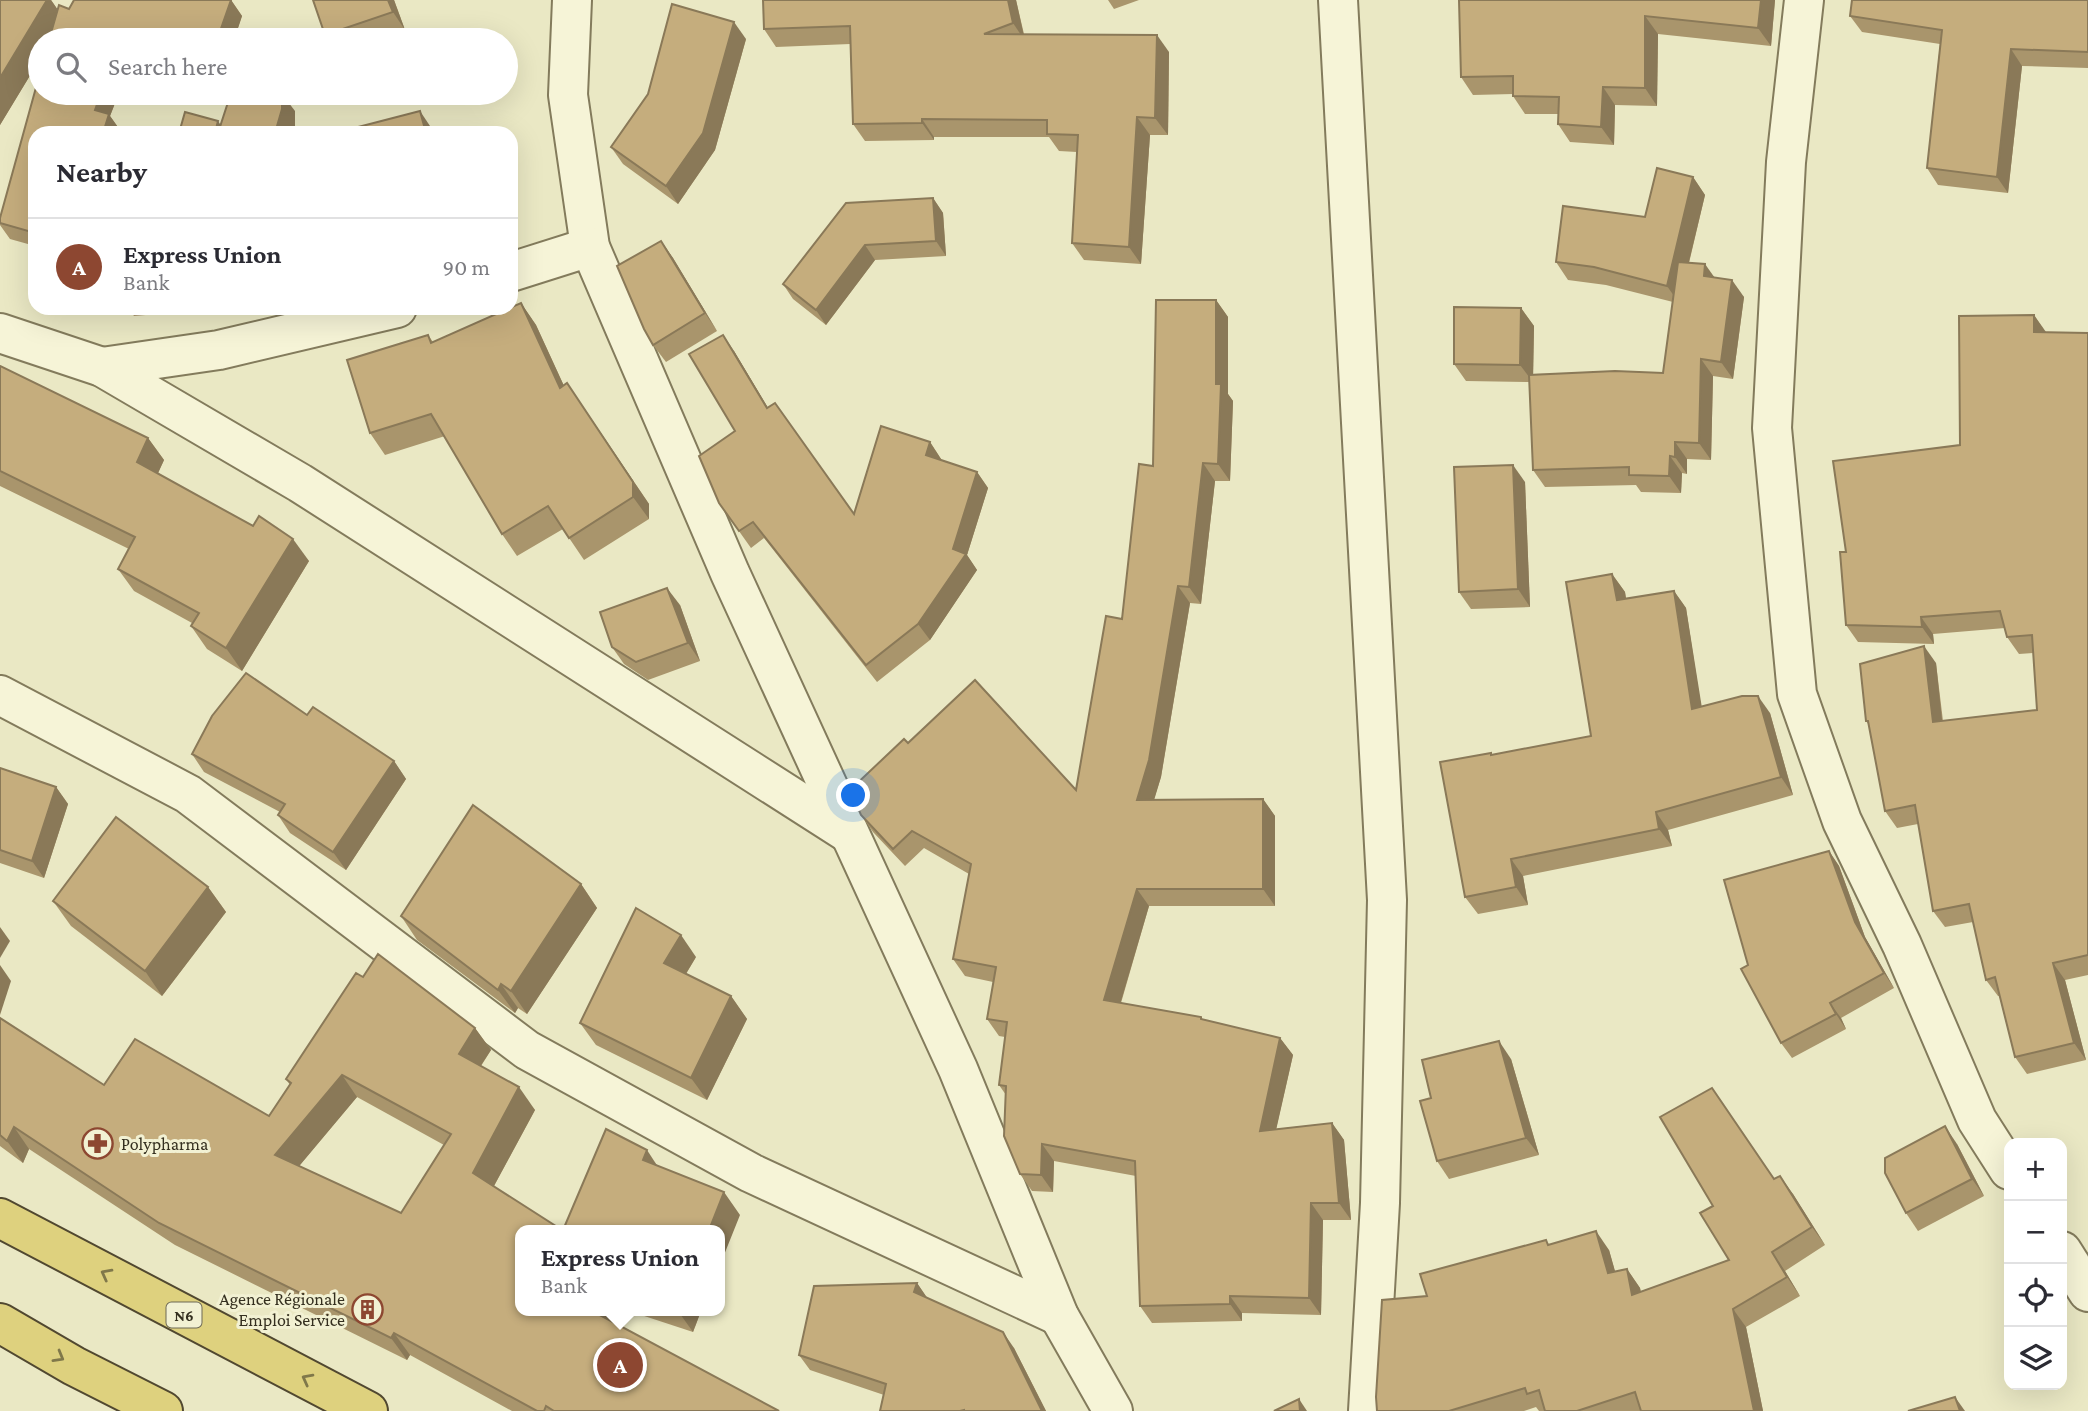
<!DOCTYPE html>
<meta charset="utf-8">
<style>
:root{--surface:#fff;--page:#f2f2f3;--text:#2b2b33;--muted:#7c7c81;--line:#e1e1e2;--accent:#8d4731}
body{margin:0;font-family:"Crimson Pro",serif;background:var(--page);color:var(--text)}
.controls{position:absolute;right:21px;bottom:21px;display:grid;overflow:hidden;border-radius:14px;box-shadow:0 7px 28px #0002}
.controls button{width:63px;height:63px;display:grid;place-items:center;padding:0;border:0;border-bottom:2px solid var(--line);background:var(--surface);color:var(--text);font:35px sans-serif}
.you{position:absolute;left:854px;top:796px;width:24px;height:24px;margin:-18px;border:5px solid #fff;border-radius:50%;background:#1a73e8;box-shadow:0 0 0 10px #1a73e833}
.badge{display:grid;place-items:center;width:46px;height:46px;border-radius:50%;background:var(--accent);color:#fff;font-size:23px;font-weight:700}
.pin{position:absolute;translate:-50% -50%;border:4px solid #fff;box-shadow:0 2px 7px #0006}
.popup{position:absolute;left:515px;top:1225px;width:210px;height:91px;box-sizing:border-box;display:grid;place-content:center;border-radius:14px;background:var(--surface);filter:drop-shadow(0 2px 5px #0005);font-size:23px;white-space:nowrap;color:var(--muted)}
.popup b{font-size:26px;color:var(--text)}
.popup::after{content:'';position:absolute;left:50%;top:100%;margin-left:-14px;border:14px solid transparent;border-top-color:var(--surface)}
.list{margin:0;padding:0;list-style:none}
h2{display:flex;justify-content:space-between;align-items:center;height:91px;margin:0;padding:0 28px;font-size:30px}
h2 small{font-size:23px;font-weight:400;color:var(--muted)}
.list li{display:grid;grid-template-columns:46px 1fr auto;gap:21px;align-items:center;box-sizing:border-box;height:98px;padding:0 28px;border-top:2px solid var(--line)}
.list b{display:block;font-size:26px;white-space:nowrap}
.list p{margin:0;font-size:23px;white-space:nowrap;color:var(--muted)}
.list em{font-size:23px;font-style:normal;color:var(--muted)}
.icon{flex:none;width:38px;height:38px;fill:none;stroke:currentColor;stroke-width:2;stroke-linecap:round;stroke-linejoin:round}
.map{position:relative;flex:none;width:2088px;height:1411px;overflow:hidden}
.search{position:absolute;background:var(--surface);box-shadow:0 7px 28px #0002;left:28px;top:28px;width:490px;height:77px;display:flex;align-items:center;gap:18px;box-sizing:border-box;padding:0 24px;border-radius:38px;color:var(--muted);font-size:26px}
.panel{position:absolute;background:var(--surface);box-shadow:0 7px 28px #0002;left:28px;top:126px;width:490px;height:189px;border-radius:21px}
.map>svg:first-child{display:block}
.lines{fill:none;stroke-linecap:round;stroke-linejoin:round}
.minor-casing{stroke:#837b5c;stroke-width:42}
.trunk-casing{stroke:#514830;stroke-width:42}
.minor{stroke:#f6f4d7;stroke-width:38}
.trunk{stroke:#ded17e;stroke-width:38}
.wall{fill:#a9956c;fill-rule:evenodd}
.shaded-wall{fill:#8a7958}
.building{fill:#c5ad7d;stroke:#8a7958;stroke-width:2;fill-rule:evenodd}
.oneway{stroke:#80784a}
.labels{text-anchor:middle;stroke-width:6;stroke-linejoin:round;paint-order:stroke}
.shield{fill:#f2f1d3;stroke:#6d6955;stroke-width:2}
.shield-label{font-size:16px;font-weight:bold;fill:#342f1f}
.poi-label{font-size:18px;fill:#342f1f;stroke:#f2f1d3;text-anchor:start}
</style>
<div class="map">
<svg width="2088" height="1411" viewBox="0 0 2088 1411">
<rect width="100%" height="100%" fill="#eae8c4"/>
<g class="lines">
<defs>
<g id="minor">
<polyline points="572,0 568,95 590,247 730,573 958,1069 1059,1316 1113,1411"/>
<polyline points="1338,0 1387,900 1380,1203 1368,1411"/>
<polyline points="1804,0 1786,162 1772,428 1797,694 1842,821 1902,945 1977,1120 2009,1170"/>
<polyline points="511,272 590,247"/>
<polyline points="0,333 102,367 300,483 848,833"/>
<polyline points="102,367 219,350 397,308"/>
<polyline points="0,695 188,794 527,1050 751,1173 1059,1316"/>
<polyline points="2062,1251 2088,1292"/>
</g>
<g id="trunk">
<polyline points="0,1218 368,1411"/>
<polyline points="0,1323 74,1366 163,1411"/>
</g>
</defs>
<use href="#minor" class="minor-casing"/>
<use href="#trunk" class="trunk-casing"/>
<use href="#minor" class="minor"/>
<use href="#trunk" class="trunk"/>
</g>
<g class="wall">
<polygon points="0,0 51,0 58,10 69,9 74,0 231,0 242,16 234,40 40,40 40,59 0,125"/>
<polygon points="394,0 405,30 374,40 328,40 325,35"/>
<polygon points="1016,0 1024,34 1169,52 1168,135 1150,135 1141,264 1084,260 1072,243 1077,152 1059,151 1049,137 934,137 934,140 865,141 853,124 850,44 776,47 764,29"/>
<polygon points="1108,0 1139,0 1114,9"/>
<polygon points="1459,0 1775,0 1771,46 1658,34 1657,106 1615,105 1614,145 1570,142 1558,124 1558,114 1525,114 1513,96 1513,94 1473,95 1461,77"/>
<polygon points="2088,0 2088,68 2022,66 2008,193 1938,185 1927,168 1940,44 1862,32 1850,16"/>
<polygon points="746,39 715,150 678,204 623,164 611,147"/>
<polygon points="40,93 119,93 110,116 120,130 35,133 35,246 10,239 0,225 0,218"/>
<polygon points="1693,177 1705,195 1689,263 1714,277 1744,297 1733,379 1713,376 1711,460 1687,459 1687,474 1682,473 1681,493 1641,492 1636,485 1545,487 1533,470 1530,382 1466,381 1454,364 1521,308 1534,326 1533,374 1663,373 1673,302 1606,285 1568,280 1556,262 1645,217"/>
<polygon points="933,198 943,213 946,256 875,260 826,325 793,299 783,284"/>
<polygon points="661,241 673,258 717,331 666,362 653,345"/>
<polygon points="1216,300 1228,317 1228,394 1233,401 1230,481 1215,481 1201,604 1190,603 1161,777 1154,799 1263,799 1275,816 1275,906 1149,906 1121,1003 1203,1020 1280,1038 1293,1055 1276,1129 1332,1123 1344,1140 1351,1220 1323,1220 1321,1315 1242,1313 1242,1321 1152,1323 1140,1306 1136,1176 1054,1161 1053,1192 1032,1191 1020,1174 1006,1095 999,1085 1005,1037 999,1036 987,1019 993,982 965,976 953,959 969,874 924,848 905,866 873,832 861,815 908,743 1076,790 1122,619 1153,466"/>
<polygon points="521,303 536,325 564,386 567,383 649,504 649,519 584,560 563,529 517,556 502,534 445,436 385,455 370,433 428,335 433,342"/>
<polygon points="128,308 227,308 134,316"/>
<polygon points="2034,315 2045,332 2088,333 2088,975 2065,980 2086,1060 2027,1074 2015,1057 2000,996 1998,996 1986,980 1973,922 1945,927 1933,911 1918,824 1897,828 1885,811 1869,725 1866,721 1936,663 1943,721 2037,710 2033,653 2019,654 2007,637 2005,628 1933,634 1934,644 1858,642 1846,625 1846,552 1960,445"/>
<polygon points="734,351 768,408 854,514 930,442 941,459 941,460 977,472 988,488 967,555 977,570 930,640 877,682 764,538 751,548 719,503 735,431"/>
<polygon points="0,366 148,438 164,460 158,473 309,561 242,671 207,649 191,626 192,623 134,591 118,569 129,549 0,486"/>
<polygon points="1525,482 1530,607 1471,609 1459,592"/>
<polygon points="1612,574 1625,592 1626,599 1674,591 1686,608 1701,707 1770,713 1793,795 1668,830 1672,846 1523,876 1528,905 1478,914 1465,897 1493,755 1591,736"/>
<polygon points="680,605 700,661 648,680 624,664 612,647"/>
<polygon points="307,715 394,761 406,779 346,870 290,833 278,815 280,812 204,772 192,754"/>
<polygon points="0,768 56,787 68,804 44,878 0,863"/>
<polygon points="1829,851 1839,866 1865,937 1894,988 1841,1018 1846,1029 1792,1058 1781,1043"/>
<polygon points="581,884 597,908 527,1014 518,1008 515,1013 417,940 401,916"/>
<polygon points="208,887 226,912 162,996 71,926 53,901"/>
<polygon points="696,957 686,974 731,996 747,1019 707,1100 596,1045 580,1023"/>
<path d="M363,977l112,51 16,22 -10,16 54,44 -41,76 126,125 -6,12 165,88h-267l-102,-56 -3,5 -232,-115 -146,-96 -6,14 -23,-17v-128l104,67 165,31 21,-31 -4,-6zM357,1097l87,48 -43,68 -102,-47z"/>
<polygon points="1511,1059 1539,1155 1449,1179 1437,1161 1431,1098"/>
<polygon points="1957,1144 1984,1196 1918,1231 1906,1213"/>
<polygon points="1775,1179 1793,1194 1825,1245 1785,1271 1800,1296 1746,1327 1763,1411 1539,1411 1536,1407 1524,1411 1377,1411 1427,1296 1549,1244 1609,1250 1615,1272 1627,1269 1640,1288 1641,1292 1729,1260"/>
<polygon points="917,1283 927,1298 1014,1348 1046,1411 880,1411 884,1395 810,1370 799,1355"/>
<polygon points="629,1311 701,1311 693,1332"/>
</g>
<g class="shaded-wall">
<polygon points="47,0 51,0 64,19 51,40 40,40 40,59 0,125 0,78"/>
<polygon points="231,0 242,16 234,40 217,40"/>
<polygon points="388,0 394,0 405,30 393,12"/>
<polygon points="1008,0 1016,0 1025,41 1013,23"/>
<polygon points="1761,0 1775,0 1771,46 1758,28"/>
<polygon points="1645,16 1658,34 1657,106 1645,88"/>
<polygon points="734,22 746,39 715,150 678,204 666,186"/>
<polygon points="123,33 128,40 120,40"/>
<polygon points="1157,35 1169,52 1168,135 1155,118"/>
<polygon points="2011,49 2022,66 2008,193 1997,177"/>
<polygon points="1603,87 1615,105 1614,145 1601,127"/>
<polygon points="101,93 119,93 110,116 120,130 119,133 103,133 95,110"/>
<polygon points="282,94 295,111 295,127 293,133 275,133"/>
<polygon points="420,111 432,129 433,133 426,133"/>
<polygon points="1137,117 1150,135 1141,264 1129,247"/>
<polygon points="922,119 934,137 934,140 922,123"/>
<polygon points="218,121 226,133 215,133"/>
<polygon points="1693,177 1705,195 1679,303 1667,286"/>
<polygon points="933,198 943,213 946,256 936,241"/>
<polygon points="661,241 673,258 717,331 705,313"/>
<polygon points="865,245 875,260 826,325 816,310"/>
<polygon points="1705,264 1717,281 1704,276"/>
<polygon points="1732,280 1744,297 1733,379 1721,362"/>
<polygon points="1216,300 1228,317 1228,394 1233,401 1230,481 1218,464"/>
<polygon points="521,303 536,325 575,410 560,388"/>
<polygon points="1521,308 1534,326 1533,382 1520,365"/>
<polygon points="2034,315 2046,332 2034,332"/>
<polygon points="723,335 734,351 778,425 767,408"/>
<polygon points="1701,359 1713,376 1711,460 1699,443"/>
<polygon points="567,383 649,504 649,519 633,497"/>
<polygon points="148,438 164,460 153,484 137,462"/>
<polygon points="930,442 941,459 937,471 926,455"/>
<polygon points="1675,442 1687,459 1687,474 1675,457"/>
<polygon points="1670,456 1682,473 1681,493 1669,476"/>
<polygon points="1203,463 1215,481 1201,604 1189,587"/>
<polygon points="1513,465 1525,482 1530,607 1518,589"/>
<polygon points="977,472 988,488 967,555 977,570 930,640 918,624 953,549"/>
<polygon points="293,539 309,561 242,671 226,648"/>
<polygon points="1612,574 1625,592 1629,618 1617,600"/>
<polygon points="1178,586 1190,603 1161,777 1149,817 1137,800"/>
<polygon points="667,588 680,605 700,661 688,643"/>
<polygon points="1674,591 1686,608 1705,727 1692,709"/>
<polygon points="1921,617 1933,634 1934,644 1922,627"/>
<polygon points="1924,646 1936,663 1944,739 1933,722"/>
<polygon points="1758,696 1770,713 1793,795 1781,777"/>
<polygon points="394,761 406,779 346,870 333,852"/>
<polygon points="56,787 68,804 44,878 32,861"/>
<polygon points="1263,799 1275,816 1275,906 1263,889"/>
<polygon points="1656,812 1668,830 1672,846 1659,829"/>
<polygon points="1829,851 1839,866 1865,937 1894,988 1884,973 1855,922"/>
<polygon points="1511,859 1523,876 1528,905 1516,887"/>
<polygon points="581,884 597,908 527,1014 511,991"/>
<polygon points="208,887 226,912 162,996 145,971"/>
<polygon points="1137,889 1149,906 1116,1018 1104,1000"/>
<polygon points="0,927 10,941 0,958"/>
<polygon points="681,935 696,957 679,985 664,963"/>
<polygon points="2053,963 2065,980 2086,1060 2074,1043"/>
<polygon points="0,965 11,981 0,1015"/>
<polygon points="501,984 518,1008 515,1013 498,990"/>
<polygon points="731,996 747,1019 707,1100 691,1078"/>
<polygon points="1830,1003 1841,1018 1846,1029 1836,1014"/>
<polygon points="475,1028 491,1050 474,1076 459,1054"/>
<polygon points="1280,1038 1293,1055 1272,1148 1260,1131"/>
<polygon points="1499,1041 1511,1059 1539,1155 1526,1138"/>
<polygon points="342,1075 357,1097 290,1177 275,1155"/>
<polygon points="519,1087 535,1110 489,1195 473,1173"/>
<polygon points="1332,1123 1344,1140 1351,1220 1339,1203"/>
<polygon points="1945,1126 1957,1144 1984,1196 1972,1179"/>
<polygon points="14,1127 29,1149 23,1163 7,1141"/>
<polygon points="1042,1144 1054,1161 1053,1192 1041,1175"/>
<polygon points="647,1150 662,1173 643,1160"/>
<polygon points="1780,1176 1793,1194 1825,1245 1812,1227"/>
<polygon points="724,1192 740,1215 720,1265 720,1230 709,1230"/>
<polygon points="1311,1203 1323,1220 1321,1315 1309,1298"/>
<polygon points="1596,1231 1609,1250 1621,1292 1608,1273"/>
<polygon points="1772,1252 1785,1271 1800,1296 1787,1277"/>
<polygon points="1627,1269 1640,1288 1645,1314 1632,1295"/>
<polygon points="917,1283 928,1299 914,1292"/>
<polygon points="1230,1296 1242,1313 1242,1321 1230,1304"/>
<polygon points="1733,1309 1746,1327 1763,1411 1754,1411"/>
<polygon points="595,1311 620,1311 610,1334 594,1312"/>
<polygon points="678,1311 701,1311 693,1332"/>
<polygon points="1003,1332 1014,1348 1046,1411 1042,1411"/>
<polygon points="394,1333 410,1355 407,1360 391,1338"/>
<polygon points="1955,1397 1965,1411 1960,1411"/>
<polygon points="1299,1399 1307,1411 1300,1411"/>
</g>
<g class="building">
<polygon points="0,0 47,0 0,78"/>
<polygon points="74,0 231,0 217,40 145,40 123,33 120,40 49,40 59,5 69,9"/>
<polygon points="313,0 388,0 393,12 325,35"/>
<polygon points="763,0 1008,0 1013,23 984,34 1157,35 1155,118 1137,117 1129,247 1072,243 1078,135 1047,134 1047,120 922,119 922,123 853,124 850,26 764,29"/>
<polygon points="1459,0 1761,0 1758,28 1645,16 1645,88 1603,87 1601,127 1558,124 1559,97 1513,96 1513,76 1461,77"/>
<polygon points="1852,0 2088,0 2088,52 2011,49 1997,177 1927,168 1942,30 1850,16"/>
<polygon points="672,4 734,22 703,133 666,186 611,147 648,94"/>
<polygon points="40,73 40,93 101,93 95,110 109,114 103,133 35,133 35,233 0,223 0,218"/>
<polygon points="231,93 280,93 282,94 282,109 275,133 218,133"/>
<polygon points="420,111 426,133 335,133"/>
<polygon points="185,112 218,121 215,133 179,133"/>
<polygon points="1657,168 1693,177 1667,286 1594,267 1556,262 1563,206 1645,217"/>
<polygon points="933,198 936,241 865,245 816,310 783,284 846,203"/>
<polygon points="661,241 705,313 653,345 644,329 617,266"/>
<polygon points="1678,262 1705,264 1704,276 1732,280 1721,362 1701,359 1699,443 1675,442 1675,457 1670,456 1669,476 1629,475 1629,467 1533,470 1529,375 1615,371 1663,373"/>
<polygon points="1156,300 1216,300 1216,384 1221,384 1218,464 1203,463 1189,587 1178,586 1149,760 1137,800 1263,799 1263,889 1137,889 1104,1000 1201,1017 1201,1019 1280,1038 1260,1131 1332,1123 1339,1203 1311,1203 1309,1298 1230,1296 1230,1304 1140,1306 1135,1161 1042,1144 1041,1175 1020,1174 1004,1136 1006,1086 999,1085 1007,1022 987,1019 996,967 953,959 971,864 912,831 893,849 861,815 850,790 904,739 908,743 975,680 1076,790 1106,616 1122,619 1139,464 1153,466"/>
<polygon points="521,303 560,388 567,383 633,482 633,497 569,538 548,506 502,534 431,414 370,433 347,360 428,335 431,343"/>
<polygon points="1454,307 1521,308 1520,365 1454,364"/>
<polygon points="2034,315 2034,332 2088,333 2088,955 2053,963 2074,1043 2015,1057 1995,977 1986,980 1969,904 1933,911 1915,805 1885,811 1868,721 1866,721 1860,664 1924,646 1933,722 2037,710 2032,635 2007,637 2000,611 1921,617 1922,627 1846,625 1840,552 1846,552 1833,461 1960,445 1959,316"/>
<polygon points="723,335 767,408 775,403 854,514 881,426 930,442 926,455 977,472 953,549 966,554 918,624 866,665 753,522 739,531 719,503 699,456 735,431 689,354"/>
<polygon points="0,366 148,438 137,462 253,526 259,516 293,539 226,648 191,626 199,613 118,569 135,537 0,471"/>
<polygon points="1513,465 1518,589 1459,592 1454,467"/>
<polygon points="1612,574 1617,600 1674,591 1692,709 1742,696 1758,696 1781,777 1656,812 1659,829 1511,859 1516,887 1465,897 1440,762 1491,753 1491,755 1591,736 1566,582"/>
<polygon points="667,588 688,643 636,662 612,647 600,612"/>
<polygon points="246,673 307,715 313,707 394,761 333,852 278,815 285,804 192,754 212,716"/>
<polygon points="0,768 56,787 32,861 0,850"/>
<polygon points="473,805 581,884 511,991 501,984 498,990 401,916"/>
<polygon points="116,817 208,887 145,971 53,901"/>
<polygon points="1829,851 1855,922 1884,973 1830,1003 1836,1014 1781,1043 1741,969 1748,965 1724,880"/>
<polygon points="636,908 681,935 664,963 731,996 691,1078 580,1023"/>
<path d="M378,954l97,74 -16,26 60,33 -46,86 89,57h-42v81h75l-1,1 185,99h-225l-8,-5 -2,5h-7l-143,-78 -3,5 -232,-115 -145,-96 -7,14 -7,-6v-117l104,67 31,-46 134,77 22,-33 -5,-4 70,-106 7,4zM342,1075l109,59 -50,79 -126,-58z"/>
<polygon points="1499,1041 1526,1138 1437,1161 1420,1101 1431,1098 1422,1060"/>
<polygon points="1712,1088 1774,1179 1780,1176 1812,1227 1772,1252 1787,1277 1733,1309 1754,1411 1641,1411 1635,1392 1577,1411 1545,1411 1539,1390 1527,1394 1525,1388 1449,1411 1377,1411 1376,1397 1382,1300 1427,1296 1420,1274 1546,1240 1548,1245 1596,1231 1608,1273 1627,1269 1632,1295 1729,1260 1700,1213 1713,1206 1660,1117"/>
<polygon points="1945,1126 1972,1179 1906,1213 1885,1173 1885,1158"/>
<polygon points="606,1129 647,1150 643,1160 724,1192 709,1230 563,1230"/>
<polygon points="917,1283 914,1292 1003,1332 1042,1411 964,1411 964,1410 960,1411 880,1411 886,1384 799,1355 814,1286"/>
<polygon points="1955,1397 1960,1411 1908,1411"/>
<polygon points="1299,1399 1300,1411 1274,1411"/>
</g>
<defs><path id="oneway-chevron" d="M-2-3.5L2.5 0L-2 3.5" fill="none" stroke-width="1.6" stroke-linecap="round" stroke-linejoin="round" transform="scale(1.75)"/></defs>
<g class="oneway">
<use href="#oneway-chevron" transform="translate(106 1274) rotate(-152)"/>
<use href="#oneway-chevron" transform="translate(59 1357) rotate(30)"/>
<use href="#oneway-chevron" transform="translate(307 1379) rotate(-152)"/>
</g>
<defs>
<symbol id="pharmacy-ring" viewBox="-11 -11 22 22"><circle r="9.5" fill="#f2f1d3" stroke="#8d4731" stroke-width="1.5"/><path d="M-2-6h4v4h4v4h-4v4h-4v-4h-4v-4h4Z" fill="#8d4731"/></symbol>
<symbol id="building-ring" viewBox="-11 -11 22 22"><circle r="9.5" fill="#f2f1d3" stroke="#8d4731" stroke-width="1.5"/><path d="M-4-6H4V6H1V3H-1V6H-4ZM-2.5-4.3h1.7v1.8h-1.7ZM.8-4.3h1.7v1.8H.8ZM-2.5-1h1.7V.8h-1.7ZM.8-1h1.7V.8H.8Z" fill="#8d4731"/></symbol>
</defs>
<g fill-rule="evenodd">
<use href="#pharmacy-ring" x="80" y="1126" width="35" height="35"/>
<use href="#building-ring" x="350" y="1292" width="35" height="35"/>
</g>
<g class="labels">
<rect class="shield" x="166.5" y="1302.5" width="35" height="25" rx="5"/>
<g class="shield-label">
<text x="184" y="1321">N6</text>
</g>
<g class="poi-label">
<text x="121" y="1150">Polypharma</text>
<text x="345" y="1305" text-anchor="end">Agence Régionale<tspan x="345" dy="21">Emploi Service</tspan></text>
</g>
</g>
</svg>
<div class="controls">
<button>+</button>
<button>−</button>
<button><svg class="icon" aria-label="locate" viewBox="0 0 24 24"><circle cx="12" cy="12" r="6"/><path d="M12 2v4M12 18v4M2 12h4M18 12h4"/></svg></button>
<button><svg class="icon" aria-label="layers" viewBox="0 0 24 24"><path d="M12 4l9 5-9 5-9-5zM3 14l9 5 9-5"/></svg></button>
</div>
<div class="you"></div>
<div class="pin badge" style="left:620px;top:1365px">A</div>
<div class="popup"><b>Express Union</b>Bank</div>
<div class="search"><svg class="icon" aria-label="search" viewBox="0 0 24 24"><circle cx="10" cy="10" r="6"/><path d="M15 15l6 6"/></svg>Search here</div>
<section class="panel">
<h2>Nearby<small></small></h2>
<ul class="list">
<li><span class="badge">A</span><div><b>Express Union</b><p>Bank</p></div><em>90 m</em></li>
</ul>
</section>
</div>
